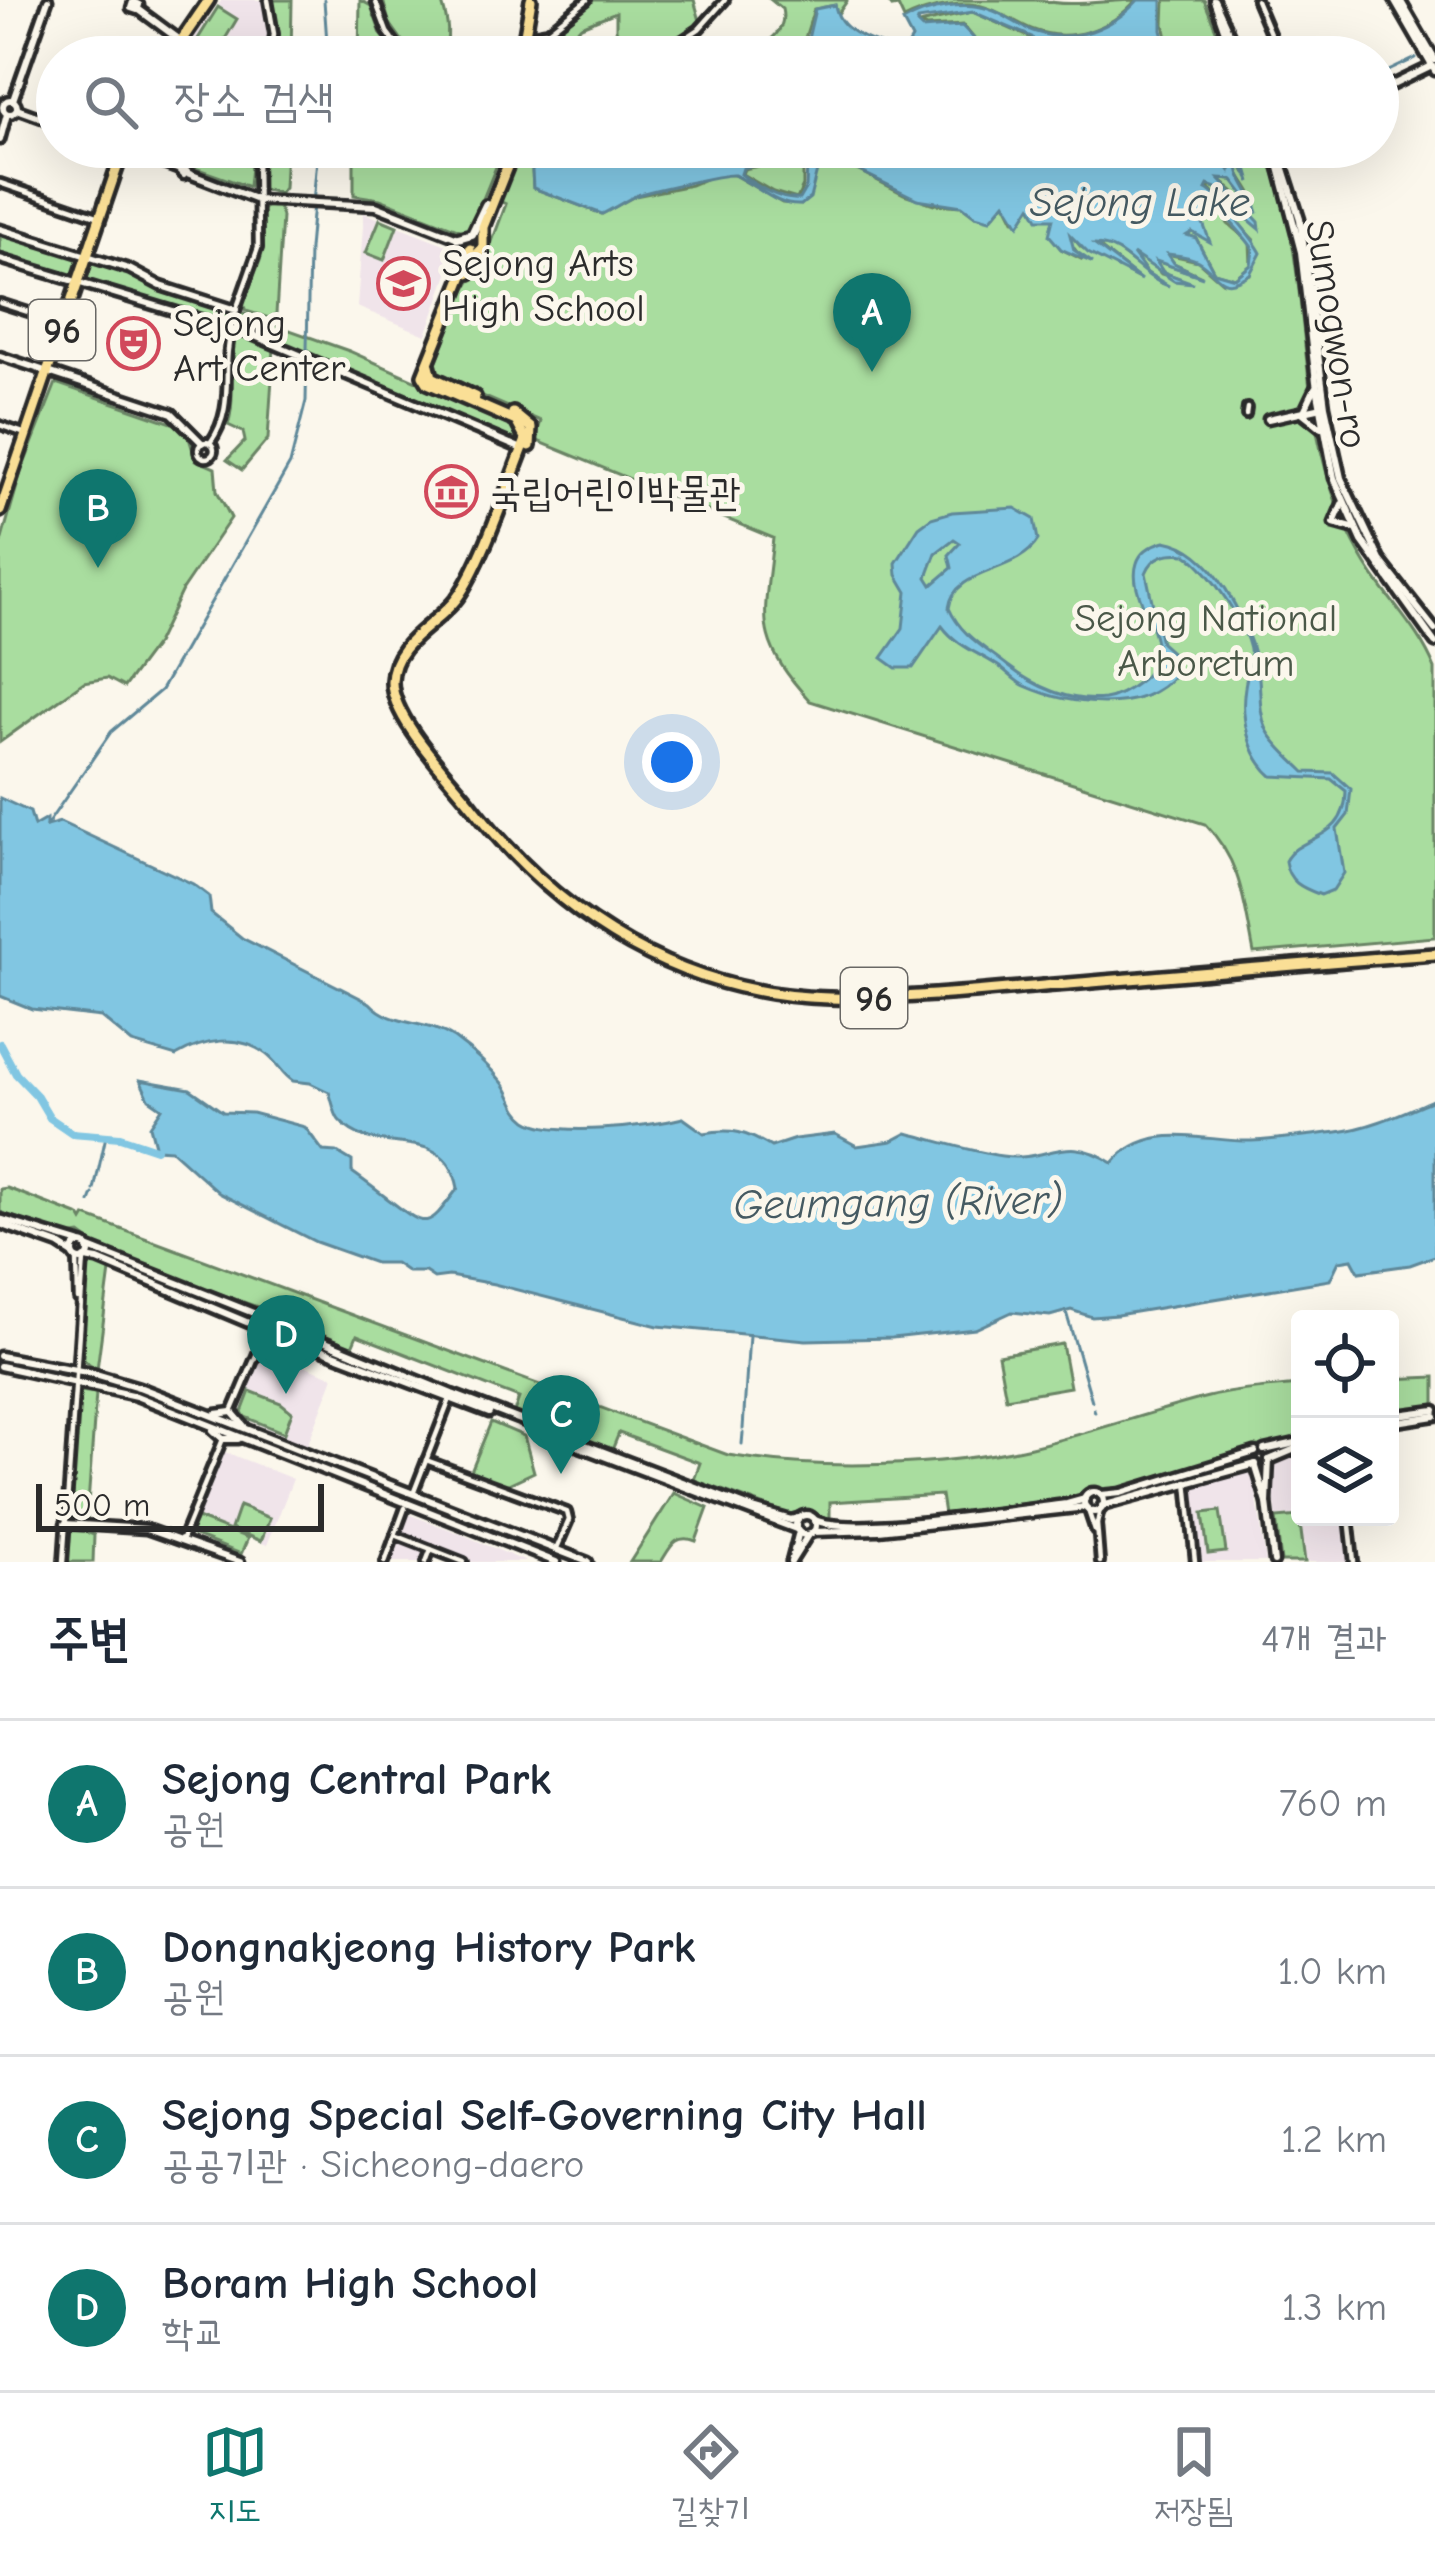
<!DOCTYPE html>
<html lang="ko">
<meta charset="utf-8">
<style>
:root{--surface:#fff;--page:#f6f6f7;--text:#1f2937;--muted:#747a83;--line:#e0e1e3;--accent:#0f766e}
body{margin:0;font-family:"Comic Neue","Poor Story",sans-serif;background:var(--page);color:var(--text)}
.controls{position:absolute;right:36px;bottom:36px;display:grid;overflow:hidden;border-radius:12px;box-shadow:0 12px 48px #0002}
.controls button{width:108px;height:108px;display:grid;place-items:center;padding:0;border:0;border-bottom:3px solid var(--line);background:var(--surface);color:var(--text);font:60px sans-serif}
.scale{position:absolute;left:36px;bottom:30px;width:288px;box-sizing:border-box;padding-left:12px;border:6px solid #2b2b2b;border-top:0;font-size:33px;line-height:42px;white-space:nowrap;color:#2b2b2b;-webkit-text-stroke:9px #fbf7ec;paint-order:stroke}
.you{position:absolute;left:672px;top:762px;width:42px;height:42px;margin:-30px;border:9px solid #fff;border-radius:50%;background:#1a73e8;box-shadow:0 0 0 18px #1a73e833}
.badge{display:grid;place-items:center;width:78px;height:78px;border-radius:50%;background:var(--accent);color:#fff;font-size:39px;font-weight:700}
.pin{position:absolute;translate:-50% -99px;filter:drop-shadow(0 3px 6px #0008)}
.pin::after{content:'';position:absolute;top:63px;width:42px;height:36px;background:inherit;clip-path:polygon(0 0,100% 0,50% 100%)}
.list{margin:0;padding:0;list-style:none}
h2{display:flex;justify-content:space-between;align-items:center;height:156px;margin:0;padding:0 48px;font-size:51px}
h2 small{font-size:39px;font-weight:400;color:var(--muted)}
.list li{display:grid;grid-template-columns:78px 1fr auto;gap:36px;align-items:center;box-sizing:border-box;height:168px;padding:0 48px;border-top:3px solid var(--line)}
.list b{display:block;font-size:45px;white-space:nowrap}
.list p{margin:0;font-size:39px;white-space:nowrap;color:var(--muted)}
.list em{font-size:39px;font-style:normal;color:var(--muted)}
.icon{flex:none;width:66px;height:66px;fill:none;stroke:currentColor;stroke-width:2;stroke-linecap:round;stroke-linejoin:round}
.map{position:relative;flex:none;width:1435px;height:1562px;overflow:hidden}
.search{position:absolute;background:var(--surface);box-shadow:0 12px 48px #0002;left:36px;right:36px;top:36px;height:132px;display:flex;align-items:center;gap:30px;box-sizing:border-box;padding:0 42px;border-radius:66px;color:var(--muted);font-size:45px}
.sheet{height:828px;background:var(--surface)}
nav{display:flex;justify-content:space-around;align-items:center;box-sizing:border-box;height:168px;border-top:3px solid var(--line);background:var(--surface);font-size:33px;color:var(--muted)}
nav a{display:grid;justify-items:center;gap:6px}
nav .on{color:var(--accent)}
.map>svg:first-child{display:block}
.built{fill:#f0e4ea}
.green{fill:#a9dd9f;stroke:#6a8465;stroke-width:3}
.water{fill:#81c6e2;stroke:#5f8899;stroke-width:3;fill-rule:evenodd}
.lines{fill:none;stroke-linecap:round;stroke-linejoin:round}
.stream{stroke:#5f8899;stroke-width:3}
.river{stroke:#81c6e2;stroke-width:8}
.minor-casing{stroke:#2b2b2b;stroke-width:14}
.tertiary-casing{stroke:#2b2b2b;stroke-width:15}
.secondary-casing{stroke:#2b2b2b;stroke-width:16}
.primary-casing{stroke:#2b2b2b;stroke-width:18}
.minor{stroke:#fbf7ec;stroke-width:4.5}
.tertiary{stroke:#fbf7ec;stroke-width:6}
.secondary{stroke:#fbf7ec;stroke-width:8}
.primary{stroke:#fadf96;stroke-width:9}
.labels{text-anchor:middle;stroke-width:10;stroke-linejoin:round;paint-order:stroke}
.shield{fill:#fbf7ec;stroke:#696865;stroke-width:3}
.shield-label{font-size:36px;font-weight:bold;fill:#2b2b2b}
.poi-label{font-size:39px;fill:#2b2b2b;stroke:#fbf7ec;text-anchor:start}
.street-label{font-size:39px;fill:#2b2b2b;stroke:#fbf7ec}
.park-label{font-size:39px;fill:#4a5848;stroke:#fbf7ec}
.water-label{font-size:42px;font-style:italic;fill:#455a62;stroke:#fbf7ec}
</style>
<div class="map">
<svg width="1435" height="1562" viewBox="0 0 1435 1562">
<rect width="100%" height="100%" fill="#fbf7ec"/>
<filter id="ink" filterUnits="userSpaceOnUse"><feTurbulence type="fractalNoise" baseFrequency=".00833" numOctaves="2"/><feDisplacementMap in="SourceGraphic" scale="24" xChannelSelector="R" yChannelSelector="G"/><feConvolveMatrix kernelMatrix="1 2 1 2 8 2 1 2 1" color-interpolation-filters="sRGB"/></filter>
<g filter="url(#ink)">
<g class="built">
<polygon points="222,0 262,0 269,35 266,57 206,57 191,48 192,40"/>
<polygon points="364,213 457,249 426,335 357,307"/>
<polygon points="261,1348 334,1377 307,1446 242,1418 238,1411"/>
<polygon points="225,1452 293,1479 267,1545 197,1518"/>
<polygon points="1300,1456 1300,1517 1344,1517 1350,1562 1281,1562 1271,1464"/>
<polygon points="1253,1472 1266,1562 1202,1562 1192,1487"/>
<polygon points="408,1514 459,1533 526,1562 470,1562 402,1535"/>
<polygon points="400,1539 426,1549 424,1562 387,1562 394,1543"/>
</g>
<g class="green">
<polygon points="272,0 292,0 291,57 275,57 278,40"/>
<polygon points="360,0 371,6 381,34 399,57 359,57"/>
<path d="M383,0h58c6,18 12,41 -1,57h-26l-25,-35z"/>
<polygon points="592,0 694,0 701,24 665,49 625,50 616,29 616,12 581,26 553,57 524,57 524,43 545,38"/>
<path d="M771,0h76v1l-10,14 -2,-10 -21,4 -9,29 -22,19h-37c18,-13 42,-23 36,-48z"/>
<path d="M887,0h155c24,8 67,0 94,0 -25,30 -68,44 -105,29 -21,-9 -39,-24 -62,-25 -21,-1 -47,6 -65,15l-6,-13 -6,1z"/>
<polygon points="1165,0 1204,0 1227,57 1171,57 1164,24"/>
<polygon points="218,7 237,19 216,54 196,42"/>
<polygon points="972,12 1031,38 1033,43 980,46 963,25 926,27 919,24"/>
<polygon points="262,147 286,147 284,188 280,193 261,189"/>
<polygon points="354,147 504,147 472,226 465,232 380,199 354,195"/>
<path d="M519,147l20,9 -7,15 1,17 69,26 33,-18 56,-11 26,-11 17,1 48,28 19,2 17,-38 12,-5 17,3 57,29 30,10 28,2 13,10 20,-2 10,-12 9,18 7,1 10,-15 22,13 -3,16 11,14 22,11 -13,-17v-9l11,13 58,32 -44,-35 19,4 48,36 -15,-11 -14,-19 16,7 12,13 27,8 -25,-10 -7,-11 46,15 -28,-13 -7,-9 31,7 24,21 28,-8 4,-34c-18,-17 -31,-40 -48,-53 23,-3 35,26 52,40l-25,-36 -15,-12 15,1 22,24c-3,-18 -19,-24 -20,-49l11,18 -5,-26h23c46,102 32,217 62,323 11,41 29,81 54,115 21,29 42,52 55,84v268l-181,16c-10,-50 -12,-91 -49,-129l-395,-123c-59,-65 -45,-81 -37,-163l-238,-98 6,-19 -105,-45 -2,-8 32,-80 21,-33 19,-51 -9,-4z"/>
<polygon points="206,149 251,166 249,187 192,167 193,159"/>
<polygon points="787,160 803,165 803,186 797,199 773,192 742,174 744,169"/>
<polygon points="1201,198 1217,203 1228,224 1250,242 1251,265 1235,278 1214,272 1196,238 1187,235 1192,232 1206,238 1199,219 1191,216 1211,207"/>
<polygon points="266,207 279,207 282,217 276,314 269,318 246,311 243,304 261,258 261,211"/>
<polygon points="380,219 397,226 384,260 366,253"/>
<polygon points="0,231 80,257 72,281 0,258"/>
<path d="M92,260l257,91 166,74 7,12 -1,9c-96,-40 -192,-85 -289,-120 -50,-18 -101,-27 -150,-45z"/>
<path d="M239,333l35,14 -6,92 -26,31 -15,-10 18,-19 -2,-9 -15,-7c9,-30 -1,-58 5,-89z"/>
<polygon points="56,383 178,425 188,435 196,460 215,468 217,491 231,518 182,590 156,644 124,687 107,678 84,682 0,742 0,546 21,472"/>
<path d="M7,1188l73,28 3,5 3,-5 642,239c91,16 213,12 303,-8 60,-14 118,-35 177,-50 30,-8 62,-9 92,-12v52l-31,9h-15l-12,10 -133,37 -20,-3 -16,11 -129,13 -3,-19 -111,7v19l-21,-9 -21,2 -94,-34 6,-17 -81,-30 -7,17 -98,-38 5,-14 -162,-63 -6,14 -82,-38 -163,-58 -26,-19 -12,2 -68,-24v-23z"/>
<polygon points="97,1264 110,1271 97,1369 82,1359 87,1265"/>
<polygon points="276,1336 307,1348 301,1364 261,1348 264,1342"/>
<polygon points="1062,1344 1070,1387 1006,1398 998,1355"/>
<polygon points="1435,1377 1435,1406 1390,1412 1390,1379"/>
<polygon points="80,1391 96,1393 86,1532 94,1535 93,1562 66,1562"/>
<polygon points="250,1391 281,1403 292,1412 284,1433 245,1417 242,1412"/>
<polygon points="491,1422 524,1436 534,1472 506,1485 471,1471"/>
<path d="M674,1493l34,15 -12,33c-20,-8 -25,5 -35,21h-31z"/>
<polygon points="239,1506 270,1518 261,1541 231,1529"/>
<polygon points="1220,1511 1226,1552 1208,1554 1203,1513"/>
<polygon points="1299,1516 1305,1562 1281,1562 1276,1518"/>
<polygon points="197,1518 248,1538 241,1554 190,1534"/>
</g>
<g class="water">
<path d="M1138,0h24v30l7,27h-380l19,-18 7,-30 20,-4c4,29 40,37 64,46l7,-2 6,-10 -9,-17c25,-15 64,-22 91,-11 15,6 27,17 42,21 37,12 77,-4 102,-32zM973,12l59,25 2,6 -52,4 -20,-21 -40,3 -5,-5 1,-4z"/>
<path d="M518,147h705l1,16 6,8 2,-24h9l10,35 -14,-27c-2,24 15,35 21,58l-25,-33 -14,-1 40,43 1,7 -18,-15 -15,-22 -19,-7 -2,4c12,6 49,52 55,64l-11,21c-31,20 -29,1 -52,-13 -8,-5 -22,-6 -30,-7l6,9 29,14 -47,-16 7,11 30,11 -19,-2 -41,-27 14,19 22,13c-29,-8 -43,-41 -74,-41l46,35 -53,-27 -18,-18 4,15 19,13 -32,-14 -12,-14 4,-16h-15l-7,-13 -12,19 -14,-23 -15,18 -15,-4 -13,-10 -45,-7 -70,-34 -17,-3 -12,5 -8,31 -9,7c-26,2 -44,-20 -67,-30 -5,-2 -91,17 -99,21 -11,5 -22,13 -33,18l-69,-26 -1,-17 6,-15zM782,158l18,1 7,5 -1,23 -7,12c-19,2 -43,-13 -58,-25l2,-6zM1204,198c9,3 43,41 49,51l-2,16 -16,13 -21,-6 -18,-34 -9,-3 5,-3 18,10 -7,-19 -10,-7 21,4z"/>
<path d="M1015,508l19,11 4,21c-21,35 -84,27 -89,68 12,28 37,40 59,58 26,20 62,37 96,33 13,-2 23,-8 33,-16 50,-35 -13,-81 0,-120 4,-13 17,-19 28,-22 51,8 81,80 92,123 5,22 0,45 10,66 8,15 26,30 38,42l28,1 18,16 -3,26 -11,14 7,44 -11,17 -12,5c-19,-7 -33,-13 -36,-34 15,-28 61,-18 61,-70l-15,-12 -59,-3c-23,-20 -32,-59 -27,-89 1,-9 5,-19 6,-28 0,-29 -41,-90 -65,-105 -18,-2 -33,1 -40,19l15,70 16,14 -2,18c-34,41 -107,30 -150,11 -11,-5 -19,-16 -30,-22 -19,-12 -39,-19 -53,-38l-29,42h-17l-14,-10 21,-30 4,-36 -10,-17 -1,-12 23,-36 12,-9 21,-6zM954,539l6,4 -11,12 3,13 -20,17 -5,-8 9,-24z"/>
<path d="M0,798l30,14 4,14 12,-7v7l14,-4 133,62 16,12 2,17 31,25 128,65c22,24 55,16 84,35 15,11 36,29 48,44 10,12 11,28 25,38 27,18 125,6 156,-2l21,15c29,-5 42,-1 67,14l24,-8 40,-5 22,12 35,-5 15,-8c32,8 63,18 95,23 47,7 62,-25 111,7 34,-41 85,-23 131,-22 27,0 66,-6 93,-9 34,-4 67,-20 98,-33v157l-25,9 -51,7 -7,-13 -13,2 -9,19 -213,35 -25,2 -21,-7 -21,6 -38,-4 -37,17 -83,9 -86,2 -148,-14 -164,-42 -45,-8 -15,2 -9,-6h-17l-13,-9h-20l-59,-21 -97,-49 -48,-43 -15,-1 -6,-23 12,-18 -13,-9 -9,-19 50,9 33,23 29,1 53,14 18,24 14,1 15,9v11c14,10 27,20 40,30 37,29 37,24 66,-14 -13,-69 -83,-26 -119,-68 -5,-6 -7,-21 -10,-28l-19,-9 -17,-2c-11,-7 -16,-19 -27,-27 -28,-21 -63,-14 -90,2l-44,-13 -31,-26 -69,-8 -32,-13z"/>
</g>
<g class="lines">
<g class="stream">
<polyline points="324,0 328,57"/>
<polyline points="1378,76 1416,58"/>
<polyline points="46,826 111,732 161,690 290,464 306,401 309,249 318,147"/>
<polyline points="94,1190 106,1136"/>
<polyline points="90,1202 93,1194"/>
<polyline points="1066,1312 1092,1401"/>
<polyline points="1094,1409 1095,1412"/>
<polyline points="743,1429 749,1335"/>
<polyline points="742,1444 743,1433"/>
</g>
<polyline class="river" points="0,1044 16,1074 37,1096 50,1118 72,1133 120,1137 156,1149"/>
<defs>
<g id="minor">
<polyline points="268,0 274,34 271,57"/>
<polyline points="375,0 387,32 406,57"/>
<polyline points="1256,0 1280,57"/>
<polyline points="526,35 548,31 587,0"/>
<polyline points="598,57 675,45 699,29 725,0"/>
<polyline points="0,183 100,217"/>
<polyline points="0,303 63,323"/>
<polyline points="236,310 258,248 257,147"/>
<polyline points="1246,415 1247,408"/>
<polyline points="0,425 23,433"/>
<circle cx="206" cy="450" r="8"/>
<path d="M210,443c27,-37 10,-74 22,-115"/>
<polyline points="77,1259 78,1299"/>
<polyline points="232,1412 266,1332"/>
<polyline points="426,1460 567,1512 569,1520 556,1550"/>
<polyline points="1187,1481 1195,1562"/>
<polyline points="413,1494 450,1399"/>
<polyline points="1088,1510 1095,1531"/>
<polyline points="1349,1517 1354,1562"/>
<polyline points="395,1535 464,1562"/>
<polyline points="182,1539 223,1439"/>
<polyline points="63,1562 84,1259"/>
<polyline points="385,1562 405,1508"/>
<polyline points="426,1562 431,1549"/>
<polyline points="1100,1562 1097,1524 1100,1509"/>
</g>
<g id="tertiary">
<polyline points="1214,0 1240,57"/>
<polyline points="1394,0 1435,71"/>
<polyline points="1400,0 1435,60"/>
<polygon points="133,2 139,5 137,10 131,8"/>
<polyline points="1215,3 1234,57"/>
<polyline points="138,9 180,40"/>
<polyline points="1378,92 1432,66"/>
<circle cx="10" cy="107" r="7"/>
<polyline points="13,100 48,0"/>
<polyline points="17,109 53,122"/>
<polyline points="0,140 7,114"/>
<polyline points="117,147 180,170"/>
<polyline points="1277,150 1276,156 1301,252 1316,382 1334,478 1362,541 1435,643"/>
<polyline points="1278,150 1300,219 1325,406 1341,478 1380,560 1435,630"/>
<polygon points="184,168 187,172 184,175 180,171"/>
<polyline points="187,173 257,200 376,206 458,238"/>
<polyline points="0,229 129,269 161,286 236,310"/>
<polyline points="0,259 250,334 522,449"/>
<polyline points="0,356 172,413 202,443"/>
<polyline points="1315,388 1303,413 1322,428"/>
<polyline points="1268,419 1322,407"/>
<polyline points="1342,504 1334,523 1352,528"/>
<polyline points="0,1219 79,1243"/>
<polyline points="0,1224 59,1245 73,1254"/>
<circle cx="81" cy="1252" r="8"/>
<polyline points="87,1247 261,1316"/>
<polyline points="85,1258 98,1260 256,1326"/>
<circle cx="264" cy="1323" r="8"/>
<polyline points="272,1320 452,1394 756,1510 791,1520 798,1518"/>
<polyline points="270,1330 489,1413"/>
<polyline points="0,1356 92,1373 139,1387 588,1562"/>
<polyline points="0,1366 136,1396 556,1562"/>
<polyline points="216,1414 232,1412 244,1426"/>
<polyline points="1390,1416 1435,1410"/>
<polyline points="1390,1423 1435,1416"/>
<polyline points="213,1430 223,1439 238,1439"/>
<polyline points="535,1430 796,1529"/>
<polyline points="1264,1450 1300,1442"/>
<polyline points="1269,1460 1300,1447"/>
<polyline points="1255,1464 1267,1503 1274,1562"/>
<circle cx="1094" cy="1502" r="10"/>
<polyline points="1101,1495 1121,1493 1255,1452"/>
<polyline points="1267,1503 1269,1460"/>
<polyline points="1102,1506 1256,1464"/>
<circle cx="806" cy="1525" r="10"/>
<path d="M815,1520c37,17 203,-11 252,-16l18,-5"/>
<polyline points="65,1524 146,1529 240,1562"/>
<polyline points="813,1532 879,1530 1086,1507"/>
<polyline points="791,1562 798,1535"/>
<polyline points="791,1562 808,1535"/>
</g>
<polyline id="secondary" points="458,238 472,234 486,205"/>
<g id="primary">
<polyline points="170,57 209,0"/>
<polyline points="521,57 531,0"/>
<path d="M470,249l-2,14 -45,112 5,8 88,38 10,19c-17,42 -44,124 -69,158 -21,28 -64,44 -65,83 -1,38 59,97 82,127 88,113 210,187 355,190 75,2 151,-7 226,-13 127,-10 253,-22 380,-31"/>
<polyline points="478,253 483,248 483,227 515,147"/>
<polyline points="470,273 482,250"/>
<polyline points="429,365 432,377 475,397"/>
<polyline points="513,413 531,428 530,446"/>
<polyline points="0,511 124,147"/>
</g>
</defs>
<use href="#minor" class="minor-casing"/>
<use href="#tertiary" class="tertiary-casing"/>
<use href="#secondary" class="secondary-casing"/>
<use href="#primary" class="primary-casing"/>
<use href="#minor" class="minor"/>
<use href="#tertiary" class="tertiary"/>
<use href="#secondary" class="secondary"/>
<use href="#primary" class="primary"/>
</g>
</g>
<defs>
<symbol id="school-ring" viewBox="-11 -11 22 22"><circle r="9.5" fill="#fbf7ec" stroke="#d1495b" stroke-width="1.5"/><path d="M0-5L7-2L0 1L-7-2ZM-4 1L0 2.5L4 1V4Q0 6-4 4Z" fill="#d1495b"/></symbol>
<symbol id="theatre-ring" viewBox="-11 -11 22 22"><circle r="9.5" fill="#fbf7ec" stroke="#d1495b" stroke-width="1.5"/><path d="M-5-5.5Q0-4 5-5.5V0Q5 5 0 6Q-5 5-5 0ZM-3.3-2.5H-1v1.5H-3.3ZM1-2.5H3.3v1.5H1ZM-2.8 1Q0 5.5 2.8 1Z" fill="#d1495b"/></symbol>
<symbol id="museum-ring" viewBox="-11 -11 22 22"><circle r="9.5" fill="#fbf7ec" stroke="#d1495b" stroke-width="1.5"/><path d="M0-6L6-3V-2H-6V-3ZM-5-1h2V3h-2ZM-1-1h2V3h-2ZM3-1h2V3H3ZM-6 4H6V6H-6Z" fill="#d1495b"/></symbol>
</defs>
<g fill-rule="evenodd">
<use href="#school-ring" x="374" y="254" width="59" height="59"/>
<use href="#theatre-ring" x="104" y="314" width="59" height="59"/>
<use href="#museum-ring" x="422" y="462" width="59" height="59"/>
</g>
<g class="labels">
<g class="shield">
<rect x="29" y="300" width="66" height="60" rx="9"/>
<rect x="841" y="968" width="66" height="60" rx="9"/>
</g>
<g class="shield-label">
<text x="62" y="343">96</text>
<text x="874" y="1011">96</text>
</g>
<g class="poi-label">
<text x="442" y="276">Sejong Arts<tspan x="442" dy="45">High School</tspan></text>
<text x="173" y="336">Sejong<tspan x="173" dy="45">Art Center</tspan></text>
<text x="490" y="505">국립어린이박물관</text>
</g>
<g class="street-label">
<text transform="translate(1338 334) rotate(81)" y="14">Sumogwon-ro</text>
</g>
<g class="park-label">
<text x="1206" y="631">Sejong National<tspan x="1206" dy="45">Arboretum</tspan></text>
</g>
<g class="water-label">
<text x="1140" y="216">Sejong Lake</text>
<text transform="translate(898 1201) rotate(-1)" y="15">Geumgang (River)</text>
</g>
</g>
</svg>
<div class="controls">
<button><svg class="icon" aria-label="locate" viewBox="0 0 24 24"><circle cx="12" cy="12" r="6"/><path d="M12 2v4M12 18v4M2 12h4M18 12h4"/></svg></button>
<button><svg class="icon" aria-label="layers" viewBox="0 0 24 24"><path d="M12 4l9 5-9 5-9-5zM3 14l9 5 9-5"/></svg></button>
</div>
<div class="scale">500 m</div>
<div class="you"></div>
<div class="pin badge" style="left:872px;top:372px">A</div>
<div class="pin badge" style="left:98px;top:568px">B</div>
<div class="pin badge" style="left:561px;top:1474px">C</div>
<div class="pin badge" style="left:286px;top:1394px">D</div>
<div class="search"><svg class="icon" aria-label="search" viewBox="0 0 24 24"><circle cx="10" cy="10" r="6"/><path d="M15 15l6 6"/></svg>장소 검색</div>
</div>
<section class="sheet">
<h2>주변<small>4개 결과</small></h2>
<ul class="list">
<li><span class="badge">A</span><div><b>Sejong Central Park</b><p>공원</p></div><em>760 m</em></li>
<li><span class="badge">B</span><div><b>Dongnakjeong History Park</b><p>공원</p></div><em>1.0 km</em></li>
<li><span class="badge">C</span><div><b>Sejong Special Self-Governing City Hall</b><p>공공기관 · Sicheong-daero</p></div><em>1.2 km</em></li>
<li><span class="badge">D</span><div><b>Boram High School</b><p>학교</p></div><em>1.3 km</em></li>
</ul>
</section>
<nav>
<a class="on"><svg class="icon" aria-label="map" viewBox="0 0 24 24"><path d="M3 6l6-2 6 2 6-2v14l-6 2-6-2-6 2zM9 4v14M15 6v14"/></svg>지도</a>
<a><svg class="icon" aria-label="directions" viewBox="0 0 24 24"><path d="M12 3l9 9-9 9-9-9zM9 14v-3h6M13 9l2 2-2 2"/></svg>길찾기</a>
<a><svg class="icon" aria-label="saved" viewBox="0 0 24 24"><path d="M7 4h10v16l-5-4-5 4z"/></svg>저장됨</a>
</nav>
